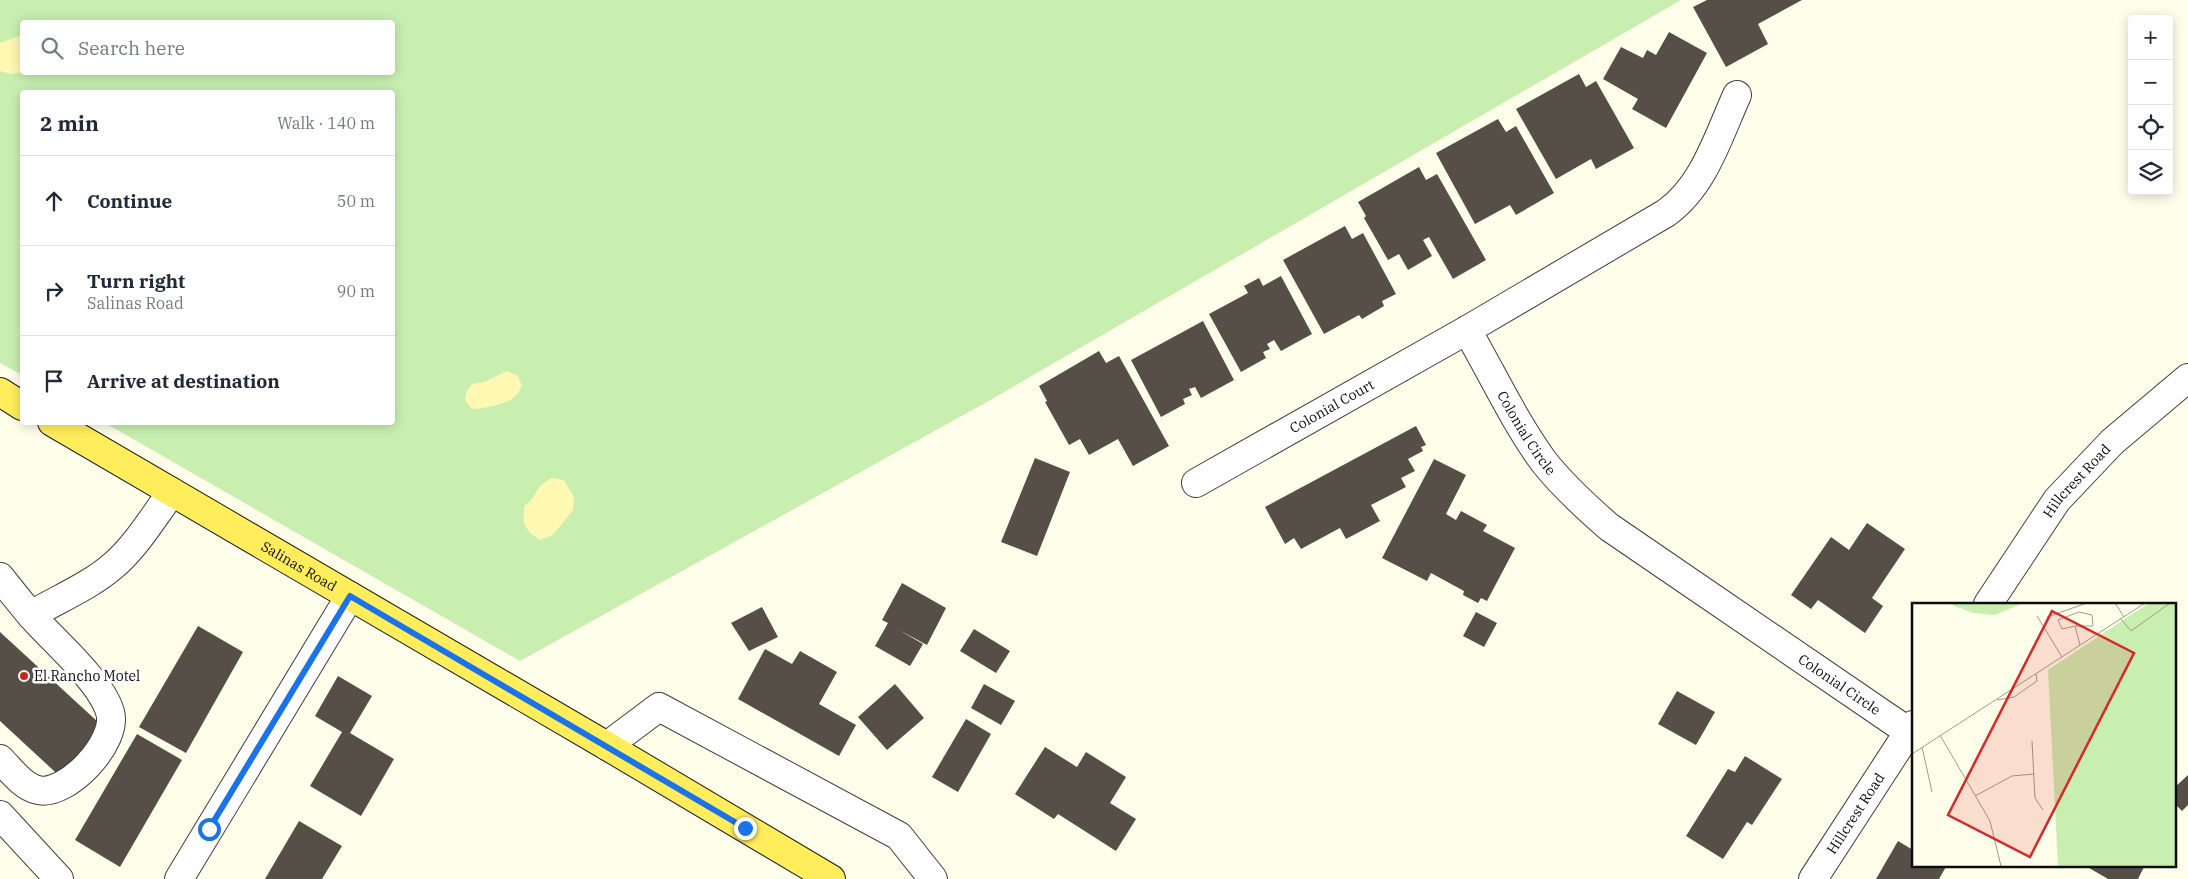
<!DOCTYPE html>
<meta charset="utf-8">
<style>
:root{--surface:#fff;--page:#f6f6f7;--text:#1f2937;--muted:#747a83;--line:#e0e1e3}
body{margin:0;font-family:"IBM Plex Serif",serif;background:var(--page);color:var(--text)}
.controls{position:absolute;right:15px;top:15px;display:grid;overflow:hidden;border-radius:5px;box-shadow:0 2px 12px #0003}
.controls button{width:45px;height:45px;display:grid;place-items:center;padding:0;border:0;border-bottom:1px solid var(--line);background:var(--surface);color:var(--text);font:25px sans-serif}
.stop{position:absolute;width:15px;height:15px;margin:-11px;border:4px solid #1a73e8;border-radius:50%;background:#fff}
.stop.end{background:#1a73e8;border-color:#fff;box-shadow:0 1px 5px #0008}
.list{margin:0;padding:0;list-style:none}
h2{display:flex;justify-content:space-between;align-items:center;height:65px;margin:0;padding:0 20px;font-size:21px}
h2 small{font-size:16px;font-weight:400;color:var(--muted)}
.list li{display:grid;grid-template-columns:32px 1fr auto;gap:15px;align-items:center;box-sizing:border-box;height:90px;padding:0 20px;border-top:1px solid var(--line)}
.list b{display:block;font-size:19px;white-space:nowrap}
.list p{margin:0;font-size:16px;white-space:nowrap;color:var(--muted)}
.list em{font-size:16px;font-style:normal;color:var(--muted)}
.icon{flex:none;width:28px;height:28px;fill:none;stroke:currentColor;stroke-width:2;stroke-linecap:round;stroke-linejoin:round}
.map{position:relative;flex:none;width:2188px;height:879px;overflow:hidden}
.search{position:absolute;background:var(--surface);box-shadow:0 2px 12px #0003;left:20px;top:20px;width:375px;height:55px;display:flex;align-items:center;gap:12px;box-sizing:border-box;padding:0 18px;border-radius:5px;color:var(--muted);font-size:19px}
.panel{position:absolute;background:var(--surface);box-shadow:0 2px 12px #0003;left:20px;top:90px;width:375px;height:335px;border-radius:5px}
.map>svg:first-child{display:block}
.green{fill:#c8eeb0;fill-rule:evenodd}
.sand{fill:#fff8b3}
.building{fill:#564f47}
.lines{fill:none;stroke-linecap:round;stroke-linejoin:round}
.minor-casing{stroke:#3f3f3f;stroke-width:30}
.major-casing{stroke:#1d1d1d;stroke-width:30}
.minor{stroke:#fff;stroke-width:28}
.major{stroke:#ffed5b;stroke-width:28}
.route{stroke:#1a73e8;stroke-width:6}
.poi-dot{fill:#ca2516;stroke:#fff;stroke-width:2}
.labels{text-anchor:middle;stroke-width:5;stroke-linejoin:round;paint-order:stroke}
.street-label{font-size:14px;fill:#0c0c0c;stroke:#fff}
.poi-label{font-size:14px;fill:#0c0c0c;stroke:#fff;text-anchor:start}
.inset-road{fill:none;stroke:#9e9d92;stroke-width:1}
.view{fill:#d62828;fill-opacity:0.15;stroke:#d62828;stroke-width:2.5}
.inset-edge{fill:none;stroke:#0c0c0c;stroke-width:2.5}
</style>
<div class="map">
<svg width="2188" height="879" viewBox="0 0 2188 879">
<rect width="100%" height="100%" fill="#fffeeb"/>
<path class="green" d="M0,0h1681l-696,403 -465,258 -415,-238 287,-1v-330h-370v283l-22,-12zM22,22h370v50h-370z"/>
<g class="sand">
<polygon points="22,35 22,72 11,74 0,71 0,43"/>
<path d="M507,371l11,5 4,9c-2,3 -3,8 -6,11 -11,9 -30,12 -44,13l-7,-9 2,-9 5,-7 12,-2z"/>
<path d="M552,478l12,2 10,17 -1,13 -20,25 -13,5c-15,-10 -19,-16 -15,-35 14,-9 8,-18 27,-27z"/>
</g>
<g class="building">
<polygon points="1707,0 1802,0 1758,24 1768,44 1726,67 1693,7"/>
<polygon points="1669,32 1707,53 1666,128 1632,109 1638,99 1603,79 1621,47 1643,58 1647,50 1656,55"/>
<polygon points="1579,74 1586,87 1596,81 1634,148 1596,169 1591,159 1556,179 1516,109"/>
<polygon points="1498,119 1506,132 1516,126 1554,193 1516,215 1510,205 1475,224 1436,153"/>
<polygon points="1419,167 1426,180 1437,174 1486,260 1453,279 1429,237 1423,240 1432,256 1408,270 1399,254 1388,260 1364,218 1366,216 1358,202"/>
<polygon points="1345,226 1352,239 1363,233 1396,294 1382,301 1384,306 1362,319 1359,315 1324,334 1283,260"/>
<polygon points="1281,276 1312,334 1281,351 1274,340 1267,344 1270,349 1263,352 1266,358 1241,372 1209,314 1248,293 1244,286 1259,278 1263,286"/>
<polygon points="1203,321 1234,380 1201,398 1195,387 1189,389 1192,395 1183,399 1185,404 1161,417 1131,360"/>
<polygon points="1099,351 1106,363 1119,356 1169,446 1133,466 1118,439 1089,455 1080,439 1069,445 1045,402 1047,401 1039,386"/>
<polygon points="1416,426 1426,445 1421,447 1423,451 1408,459 1415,471 1401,478 1406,487 1371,505 1380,521 1346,539 1340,528 1301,549 1294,538 1285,544 1265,507"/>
<polygon points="1035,458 1070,472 1037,556 1001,542"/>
<polygon points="1434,459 1466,475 1446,514 1456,520 1461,511 1487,525 1483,531 1515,548 1487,601 1481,598 1478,603 1463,595 1464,591 1431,573 1427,581 1382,558"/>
<polygon points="1867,523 1905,549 1872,598 1883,606 1865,633 1818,600 1811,609 1791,595 1831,537 1849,550"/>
<polygon points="902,583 946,608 927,645 899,630 923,644 910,666 875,646 888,623 882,620"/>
<polygon points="762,607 778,637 749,651 731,623"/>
<polygon points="1476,612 1497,623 1484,647 1463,636"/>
<polygon points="198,626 243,652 186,753 139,727"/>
<polygon points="974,629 1010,651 996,673 960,651"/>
<polygon points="0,632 98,722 67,783 0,721"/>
<polygon points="765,649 792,664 800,651 837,672 819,704 856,725 839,756 738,699"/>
<polygon points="338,676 372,696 350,733 394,759 361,816 310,786 342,732 315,716"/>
<polygon points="895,684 924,718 887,750 858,717"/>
<polygon points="984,684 1015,701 1001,725 971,708"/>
<polygon points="1677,691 1715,712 1696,745 1658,724"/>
<polygon points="966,719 991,734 958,792 932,777"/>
<polygon points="137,734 182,760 120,867 75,840"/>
<polygon points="1045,747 1077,767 1086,752 1126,777 1110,803 1136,819 1116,851 1058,814 1054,819 1015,794"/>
<polygon points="1745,756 1782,779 1752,825 1747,822 1723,859 1686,836 1728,769 1735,772"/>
<polygon points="2188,775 2188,805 2182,811 2174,803 2174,788"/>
<polygon points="299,821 342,846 322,879 265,879"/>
<polygon points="1898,841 1913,850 1913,865 1947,865 1939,879 1876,879"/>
<polygon points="2084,865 2145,865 2138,879 2108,879"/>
</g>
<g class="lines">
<defs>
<g id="minor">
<path id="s1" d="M1467,330c25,43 47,91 77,132 19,24 42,45 65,65l300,205"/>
<path id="s2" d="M1196,483l271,-153 199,-117c38,-27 52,-76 71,-118"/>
<path d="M0,577c13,16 25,32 39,47 21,22 63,60 71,88 9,29 -43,85 -72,78 -16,-4 -27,-20 -38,-31"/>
<path id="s3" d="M1988,604l69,-104 55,-58 76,-64"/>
<path d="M31,615c27,-16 59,-29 83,-50 23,-20 40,-49 58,-73"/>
<polyline points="607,746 659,707 899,836 933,879"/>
<polyline points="0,815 59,879"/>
<polyline points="179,879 350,596"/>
<path id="s4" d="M1813,879l100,-154"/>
</g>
<g id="major">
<polyline points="0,392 22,406"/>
<path id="s5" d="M52,422l555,324 224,133"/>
</g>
</defs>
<use href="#minor" class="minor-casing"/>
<use href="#major" class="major-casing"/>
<use href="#minor" class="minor"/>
<use href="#major" class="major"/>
</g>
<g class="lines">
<polyline class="route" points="209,829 350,596 745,828"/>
</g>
<circle class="poi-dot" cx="24" cy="676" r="5"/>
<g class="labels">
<g class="street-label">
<text dy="5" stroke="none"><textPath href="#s2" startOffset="156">Colonial Court</textPath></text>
<text dy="5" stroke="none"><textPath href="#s1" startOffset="119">Colonial Circle</textPath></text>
<text dy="5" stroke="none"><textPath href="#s3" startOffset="152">Hillcrest Road</textPath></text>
<text dy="5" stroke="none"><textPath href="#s5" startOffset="286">Salinas Road</textPath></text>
<text dy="5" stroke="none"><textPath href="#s1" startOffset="524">Colonial Circle</textPath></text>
<text dy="5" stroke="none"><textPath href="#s4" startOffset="78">Hillcrest Road</textPath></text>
</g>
<g class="poi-label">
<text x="34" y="681">El Rancho Motel</text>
</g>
</g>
<g transform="translate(1912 603)">
<rect width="264" height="264" fill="#fffeeb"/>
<path d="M35,0h76l-28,12 -22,-2zM237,0h27v263h-118l-10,-196z" fill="#c8eeb0"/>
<path class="inset-road" d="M203,0l9,14M125,13l25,41M135,14l40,-14M209,16l10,12 39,-28M163,23h18l-1,-11 -13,-3 -21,8 4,9 13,-3 5,19M85,97l17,-3 23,-16 -1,-7M28,132l50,86 11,45M120,138l3,57 8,12M10,144l10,45M0,151l233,-151M63,193l37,-20 22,-2"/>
<path class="view" d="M140,8l82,42 -104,204 -82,-42z"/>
<rect width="264" height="264" class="inset-edge"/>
</g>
</svg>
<div class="controls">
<button>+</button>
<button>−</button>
<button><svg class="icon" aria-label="locate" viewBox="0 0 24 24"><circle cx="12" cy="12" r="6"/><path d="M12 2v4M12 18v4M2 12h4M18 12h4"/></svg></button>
<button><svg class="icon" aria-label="layers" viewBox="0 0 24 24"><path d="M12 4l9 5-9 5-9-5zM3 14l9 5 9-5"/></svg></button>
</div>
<div class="stop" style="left:209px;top:829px"></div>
<div class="stop end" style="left:745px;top:828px"></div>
<div class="search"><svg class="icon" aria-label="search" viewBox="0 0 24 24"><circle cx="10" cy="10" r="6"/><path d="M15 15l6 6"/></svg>Search here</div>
<section class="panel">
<h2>2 min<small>Walk · 140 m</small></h2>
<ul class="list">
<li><svg class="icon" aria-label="ahead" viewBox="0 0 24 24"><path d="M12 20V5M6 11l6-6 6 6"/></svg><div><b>Continue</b></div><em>50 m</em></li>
<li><svg class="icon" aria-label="right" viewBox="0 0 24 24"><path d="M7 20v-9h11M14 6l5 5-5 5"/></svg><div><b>Turn right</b><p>Salinas Road</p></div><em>90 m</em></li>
<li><svg class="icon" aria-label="arrive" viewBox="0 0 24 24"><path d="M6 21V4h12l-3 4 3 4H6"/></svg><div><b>Arrive at destination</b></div></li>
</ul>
</section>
</div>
